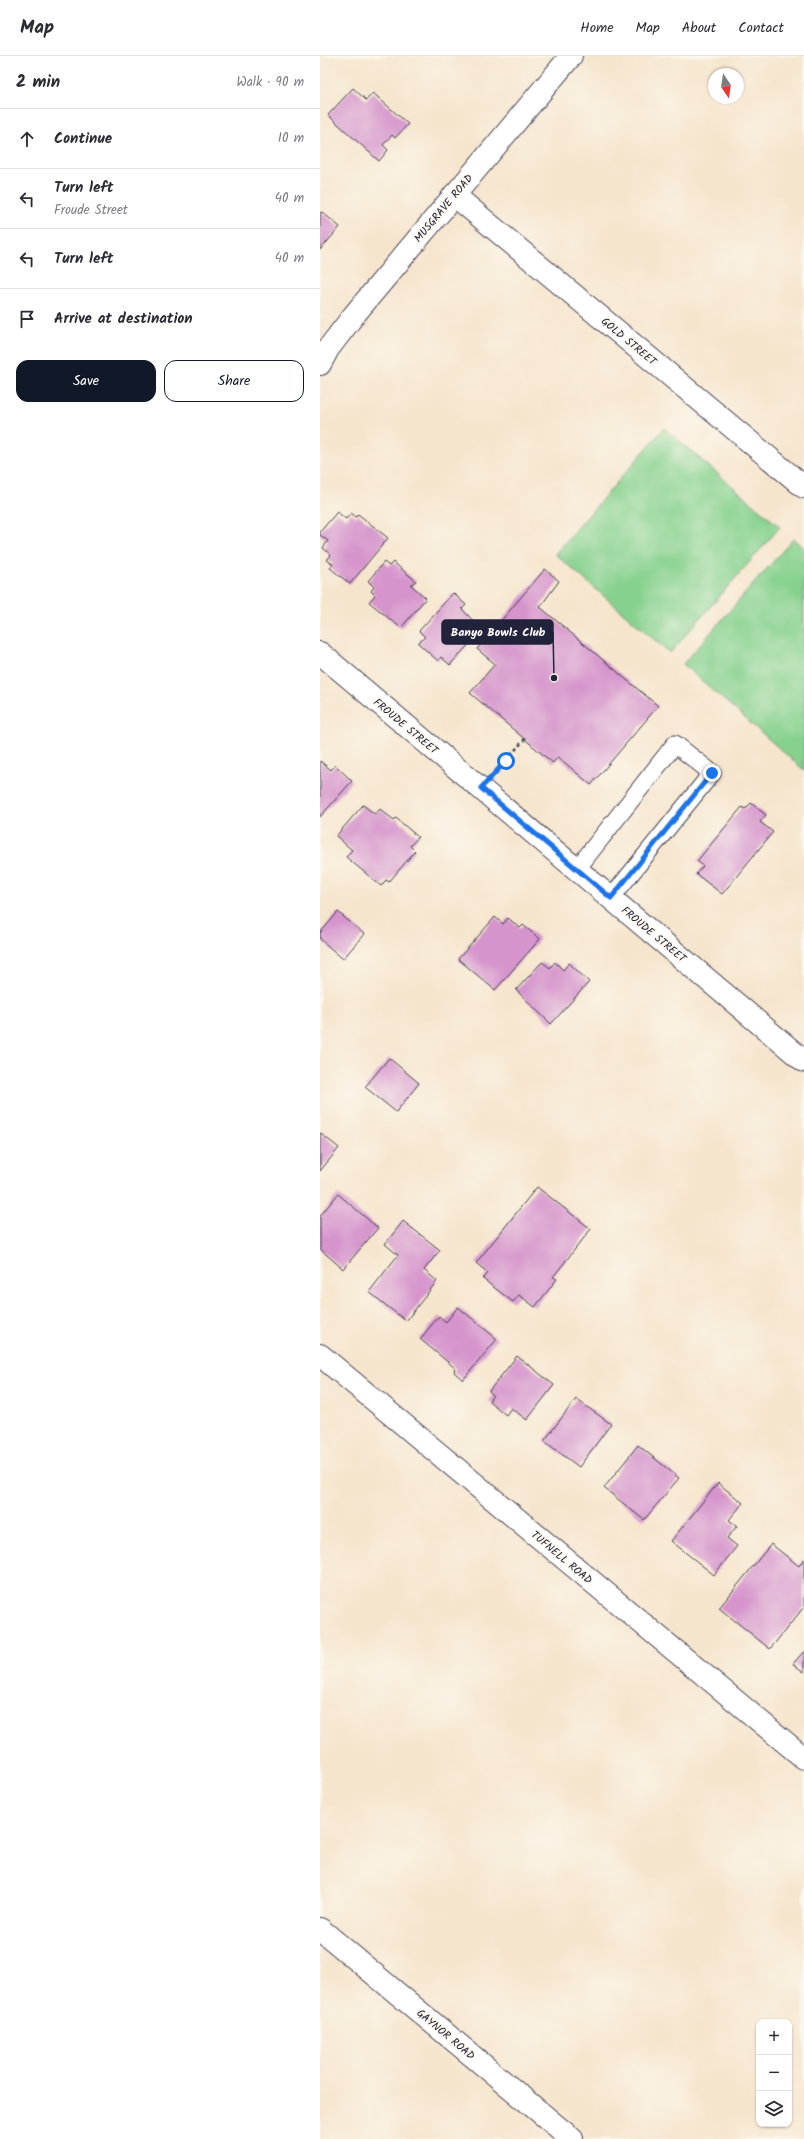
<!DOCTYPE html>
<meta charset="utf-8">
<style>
:root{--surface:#fff;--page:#f7f7f7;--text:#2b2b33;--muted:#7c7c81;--line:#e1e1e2;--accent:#111827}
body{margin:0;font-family:Kalam,sans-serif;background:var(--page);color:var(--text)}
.controls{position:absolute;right:12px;bottom:12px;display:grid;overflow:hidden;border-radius:8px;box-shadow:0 1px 3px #0004}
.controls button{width:36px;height:36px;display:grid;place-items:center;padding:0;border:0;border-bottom:1px solid var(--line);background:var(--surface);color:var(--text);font:20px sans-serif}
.compass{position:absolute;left:388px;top:12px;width:36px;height:36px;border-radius:50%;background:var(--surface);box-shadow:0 1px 3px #0004;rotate:167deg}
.stop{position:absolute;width:12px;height:12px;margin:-9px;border:3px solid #1a73e8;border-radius:50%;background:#fff}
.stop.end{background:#1a73e8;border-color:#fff;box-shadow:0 1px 4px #0008}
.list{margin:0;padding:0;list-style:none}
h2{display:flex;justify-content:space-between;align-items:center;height:52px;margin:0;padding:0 16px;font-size:17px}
h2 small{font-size:13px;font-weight:400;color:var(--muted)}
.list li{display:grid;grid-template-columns:26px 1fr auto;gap:12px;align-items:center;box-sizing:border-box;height:60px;padding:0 16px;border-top:1px solid var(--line)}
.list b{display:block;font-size:15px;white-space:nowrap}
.list p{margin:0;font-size:13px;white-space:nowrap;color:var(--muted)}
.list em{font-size:13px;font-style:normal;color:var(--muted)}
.actions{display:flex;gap:8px;padding:12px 16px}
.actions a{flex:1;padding:9px 0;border:1px solid var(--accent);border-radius:12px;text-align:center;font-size:14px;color:var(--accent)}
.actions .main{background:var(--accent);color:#fff}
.icon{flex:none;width:22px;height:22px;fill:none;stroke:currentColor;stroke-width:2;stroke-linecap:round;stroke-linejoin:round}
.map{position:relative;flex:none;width:484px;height:2083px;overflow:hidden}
header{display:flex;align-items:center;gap:24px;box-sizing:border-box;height:56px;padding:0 20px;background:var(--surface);border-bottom:1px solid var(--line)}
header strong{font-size:19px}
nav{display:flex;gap:22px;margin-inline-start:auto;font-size:14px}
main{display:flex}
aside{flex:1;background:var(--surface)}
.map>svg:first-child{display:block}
.green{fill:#86d18e;stroke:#547a64}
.building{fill:#d594cc}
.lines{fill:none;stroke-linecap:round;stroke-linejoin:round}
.service-casing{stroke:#423f51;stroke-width:19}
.minor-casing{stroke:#423f51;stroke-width:24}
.tertiary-casing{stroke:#423f51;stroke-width:24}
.path{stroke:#423f51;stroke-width:2.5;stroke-dasharray:3 3;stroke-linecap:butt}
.service{stroke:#fff;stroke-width:17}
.minor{stroke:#fff;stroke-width:22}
.tertiary{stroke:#fff;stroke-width:22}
.route{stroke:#1a73e8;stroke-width:5}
.labels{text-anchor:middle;stroke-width:3;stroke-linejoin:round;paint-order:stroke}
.street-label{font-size:11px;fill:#22223b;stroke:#fbf7ec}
.leader{fill:none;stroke:#22223b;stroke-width:1.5}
.callout-dot{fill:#22223b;stroke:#fbf7ec;stroke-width:1.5}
.callout{fill:#22223b;stroke:#22223b;stroke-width:1.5}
.callout-label{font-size:12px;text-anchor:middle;font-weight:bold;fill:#fff}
</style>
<header>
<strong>Map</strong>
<nav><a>Home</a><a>Map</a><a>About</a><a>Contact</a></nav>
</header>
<main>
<aside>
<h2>2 min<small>Walk · 90 m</small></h2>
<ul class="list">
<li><svg class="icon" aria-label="ahead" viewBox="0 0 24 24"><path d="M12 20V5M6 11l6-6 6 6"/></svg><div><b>Continue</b></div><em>10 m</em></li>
<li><svg class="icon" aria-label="left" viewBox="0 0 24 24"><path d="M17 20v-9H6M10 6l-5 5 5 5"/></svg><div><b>Turn left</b><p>Froude Street</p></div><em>40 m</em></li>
<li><svg class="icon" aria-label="left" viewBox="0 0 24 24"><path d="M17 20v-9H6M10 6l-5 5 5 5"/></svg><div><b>Turn left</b></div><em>40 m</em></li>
<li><svg class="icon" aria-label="arrive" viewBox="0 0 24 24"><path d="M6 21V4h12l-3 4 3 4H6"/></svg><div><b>Arrive at destination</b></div></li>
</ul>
<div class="actions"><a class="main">Save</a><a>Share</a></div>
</aside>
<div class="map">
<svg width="484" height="2083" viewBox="0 0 484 2083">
<rect width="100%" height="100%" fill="#fbf7ec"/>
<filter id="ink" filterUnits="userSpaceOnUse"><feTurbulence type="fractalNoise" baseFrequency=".025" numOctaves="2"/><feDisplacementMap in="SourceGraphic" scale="8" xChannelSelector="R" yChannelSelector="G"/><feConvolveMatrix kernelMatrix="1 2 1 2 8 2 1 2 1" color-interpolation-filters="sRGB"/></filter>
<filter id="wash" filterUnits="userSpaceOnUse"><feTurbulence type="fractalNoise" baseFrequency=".012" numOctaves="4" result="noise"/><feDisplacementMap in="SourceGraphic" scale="16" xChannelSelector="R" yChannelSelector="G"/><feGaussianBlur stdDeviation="0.9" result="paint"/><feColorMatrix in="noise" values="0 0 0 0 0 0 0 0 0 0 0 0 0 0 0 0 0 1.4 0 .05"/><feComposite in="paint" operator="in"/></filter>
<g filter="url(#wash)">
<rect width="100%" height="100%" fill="#f6e5cd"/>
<g class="green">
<polygon points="344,372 460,471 350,597 235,498"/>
<polygon points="473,483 484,492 484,714 363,608"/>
</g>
<g id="blocks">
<g class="building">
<polygon points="33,32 46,44 53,37 88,68 75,82 72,79 63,89 68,94 59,105 8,59"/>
<polygon points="2,156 20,171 0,194 0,157"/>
<polygon points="17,456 26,463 31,457 36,461 38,458 68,482 30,528 10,512 13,508 7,504 11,499 3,492 8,485 0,479 0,476"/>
<polygon points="64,506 69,510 73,506 96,525 91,529 106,542 81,572 49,546 55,539 51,535 54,531 48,525"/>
<polygon points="225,513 239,525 220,551 338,650 271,729 238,701 233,707 150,637 175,608 157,593"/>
<polygon points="133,537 146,549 142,553 162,574 130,609 121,601 118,605 98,587 105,581 99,575"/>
<polygon points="0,705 11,714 15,709 32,725 0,761"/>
<polygon points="431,747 446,759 440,766 453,776 402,838 376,818 383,810 377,805 422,751 425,753"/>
<polygon points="43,749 55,758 60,753 74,764 76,762 98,781 90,790 95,795 69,826 66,824 61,830 26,801 32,794 16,780"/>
<polygon points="18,856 44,878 23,903 0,883 0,877"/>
<polygon points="175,861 183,868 188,862 200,872 203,869 220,883 175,934 138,903"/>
<polygon points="222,906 230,912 235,906 243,914 249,907 269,926 231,968 196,934"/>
<polygon points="69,1002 99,1027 76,1056 45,1031"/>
<polygon points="0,1077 19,1092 0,1115"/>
<polygon points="217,1131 271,1173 233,1221 237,1223 215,1251 199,1239 193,1246 163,1223 168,1217 156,1207"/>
<polygon points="18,1138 58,1172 23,1213 0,1193 0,1160"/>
<polygon points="83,1165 120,1194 104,1214 117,1225 86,1265 49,1236 78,1199 65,1188"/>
<polygon points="138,1251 177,1283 143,1324 134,1316 135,1312 100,1283 119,1260 126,1266"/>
<polygon points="197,1300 234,1329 207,1364 191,1352 186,1359 169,1345 173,1339 169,1335"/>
<polygon points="256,1343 291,1368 259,1411 224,1385"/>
<polygon points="318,1389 359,1422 324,1464 284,1432"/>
<polygon points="398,1427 423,1447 409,1464 417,1470 407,1482 417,1490 394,1519 351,1485"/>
<polygon points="451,1488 479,1510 484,1503 484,1551 450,1593 399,1552"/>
<polygon points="484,1595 484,1616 473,1608"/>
</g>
</g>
</g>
<g filter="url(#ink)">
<use href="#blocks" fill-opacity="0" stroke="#423f51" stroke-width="1"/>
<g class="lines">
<defs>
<polyline id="service" points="256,814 355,688 392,717 291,842"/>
<g id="minor">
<polyline points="134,139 484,431"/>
<polyline points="0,308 8,293 34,259 251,0"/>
<polyline points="0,597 484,1005"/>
<polyline points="0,1873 252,2083"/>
</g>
<polyline id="tertiary" points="0,1299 484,1702"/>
</defs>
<use href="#service" class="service-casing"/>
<use href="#minor" class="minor-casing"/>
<use href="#tertiary" class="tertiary-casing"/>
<polyline class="path" points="179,712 205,683"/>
<use href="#service" class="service"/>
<use href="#minor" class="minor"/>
<use href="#tertiary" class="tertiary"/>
</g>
</g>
<g class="lines" filter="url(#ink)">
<polyline class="route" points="186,705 161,732 291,842 392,717"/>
</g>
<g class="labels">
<g class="street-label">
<text transform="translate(123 152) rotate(-50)" y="4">MUSGRAVE ROAD</text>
<text transform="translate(309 285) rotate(40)" y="4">GOLD STREET</text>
<text transform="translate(86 670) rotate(40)" y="4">FROUDE STREET</text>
<text transform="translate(334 878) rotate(40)" y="4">FROUDE STREET</text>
<text transform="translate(242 1501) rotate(40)" y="4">TUFNELL ROAD</text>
<text transform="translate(126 1978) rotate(40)" y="4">GAYNOR ROAD</text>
</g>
</g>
<path class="leader" d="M234 622L233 576"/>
<circle class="callout-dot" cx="234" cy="622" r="4"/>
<rect class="callout" x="122" y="564" width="111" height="24" rx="4"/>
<g class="callout-label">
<text x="178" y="580">Banyo Bowls Club</text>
</g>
</svg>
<div class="controls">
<button>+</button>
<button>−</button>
<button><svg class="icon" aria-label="layers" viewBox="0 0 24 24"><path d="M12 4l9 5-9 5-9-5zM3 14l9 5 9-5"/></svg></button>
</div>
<svg class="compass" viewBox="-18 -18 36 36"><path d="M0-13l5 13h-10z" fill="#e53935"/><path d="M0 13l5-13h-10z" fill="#7c7c81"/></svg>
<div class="stop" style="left:186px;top:705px"></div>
<div class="stop end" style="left:392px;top:717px"></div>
</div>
</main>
